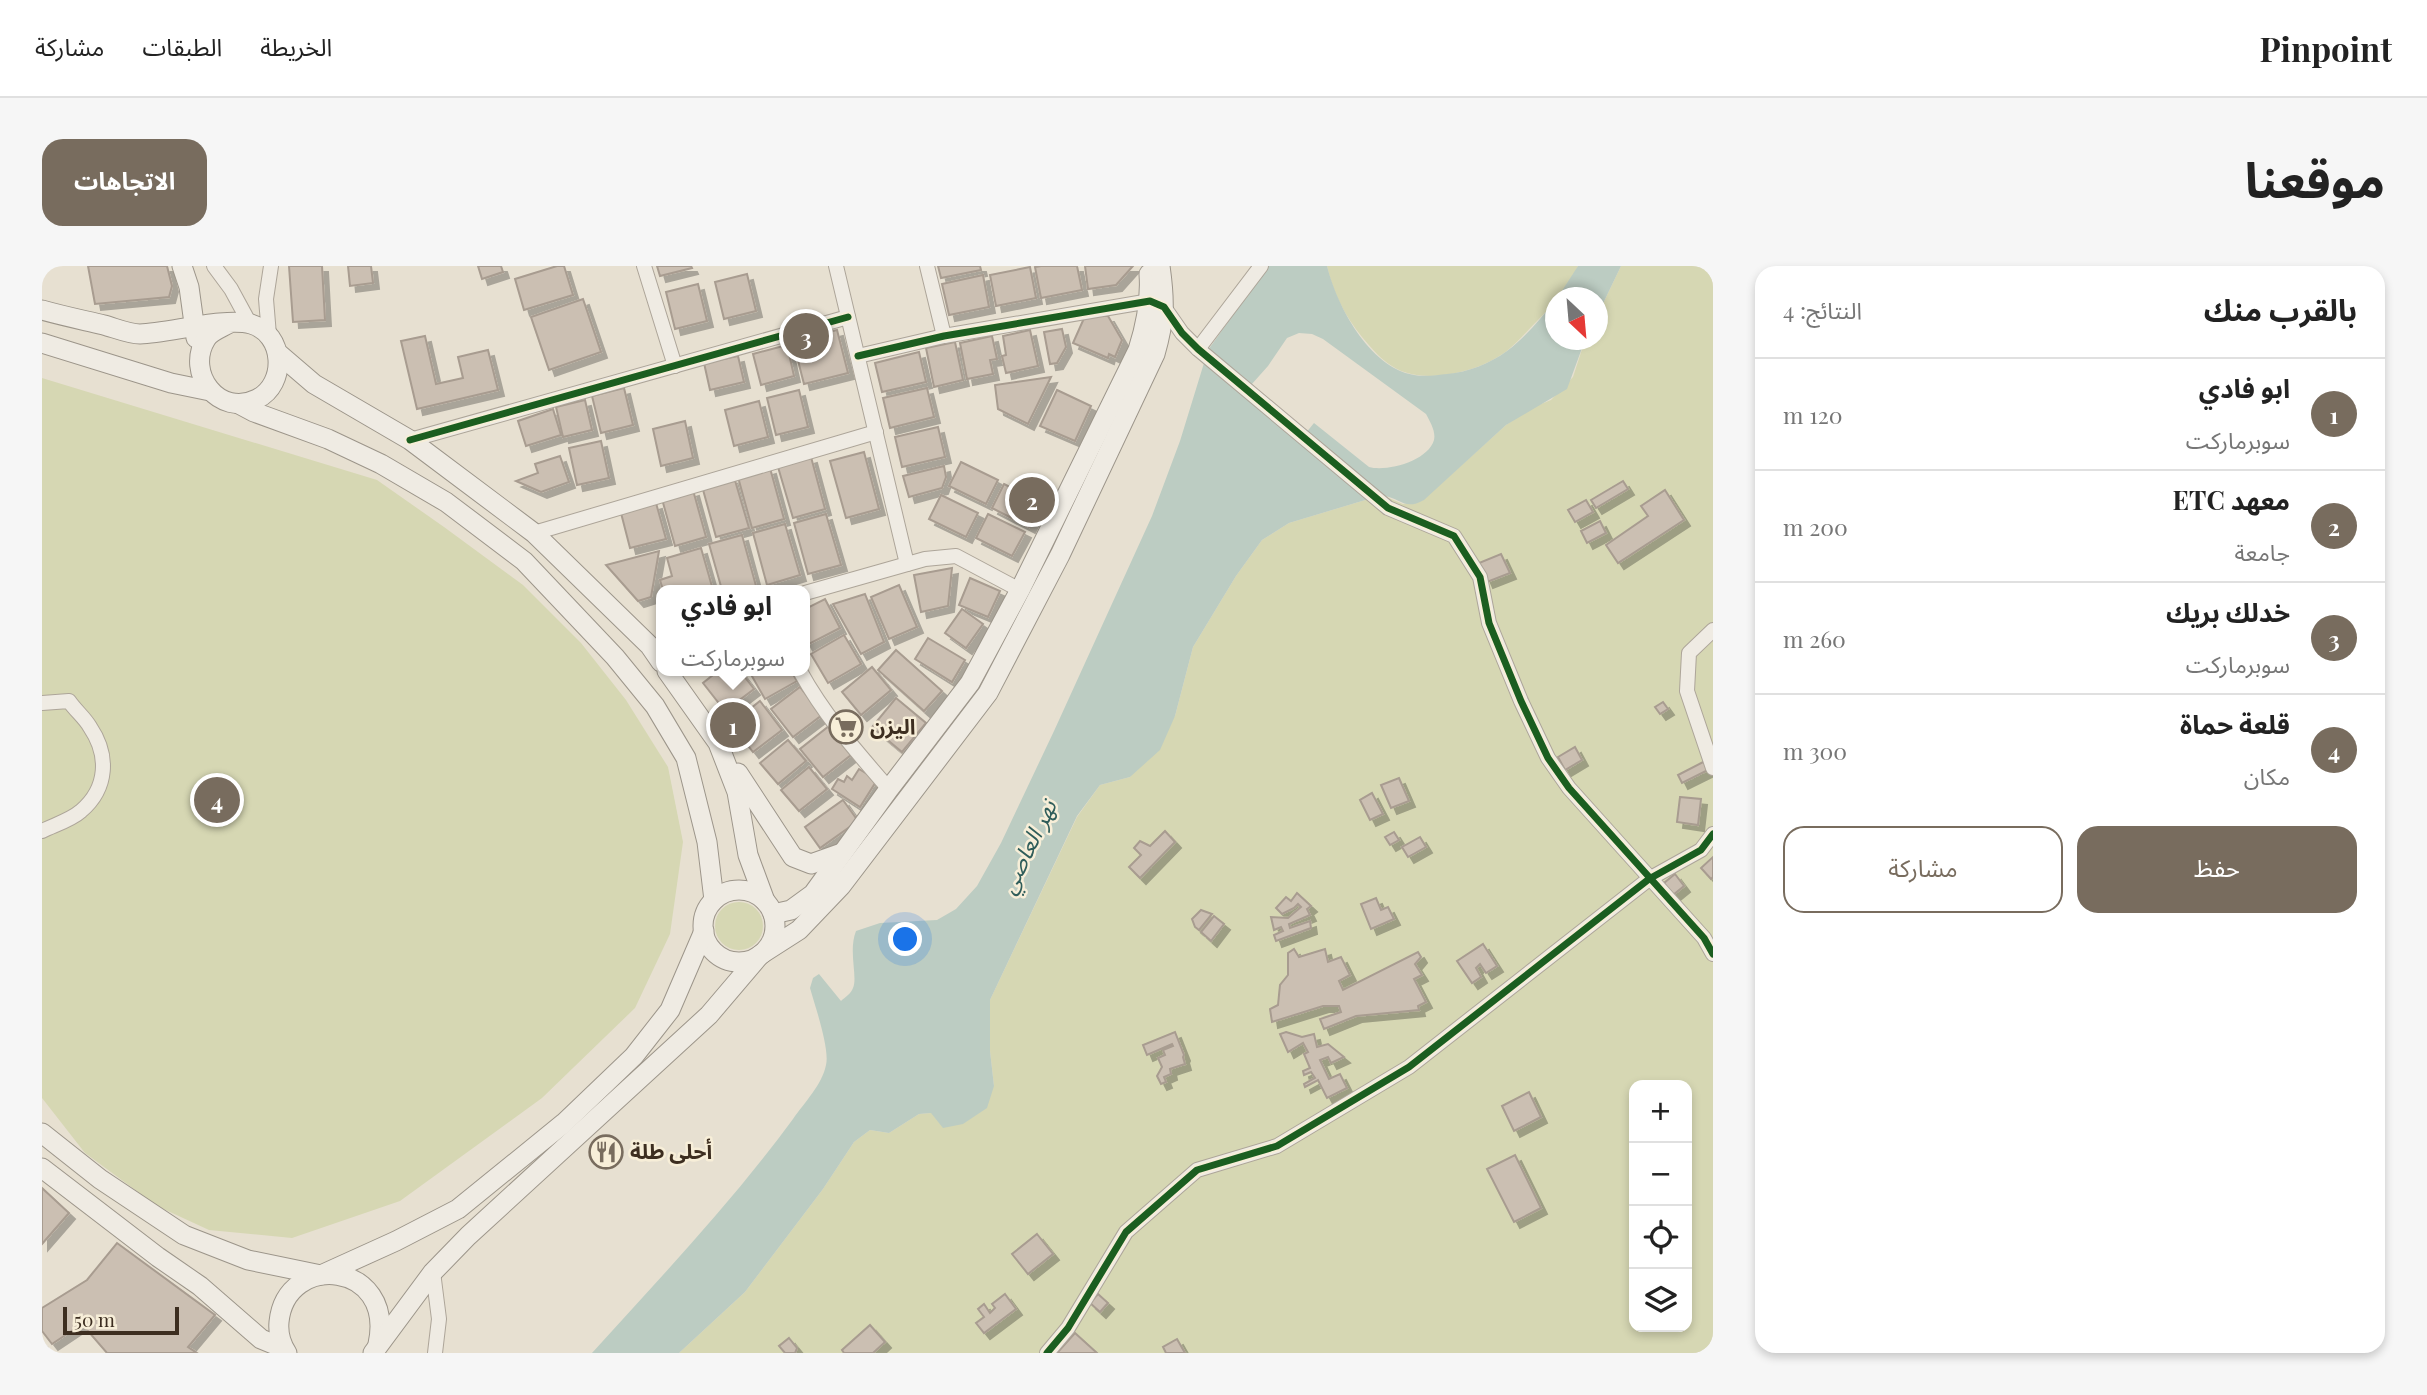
<!DOCTYPE html>
<html lang="ar">
<meta charset="utf-8">
<style>
:root{--surface:#fff;--page:#f6f6f6;--text:#222;--muted:#767676;--line:#e0e0e0;--accent:#786c5e}
body{margin:0;font-family:"Playfair Display","Noto Sans Arabic",serif;background:var(--page);color:var(--text);direction:rtl}
.controls{position:absolute;right:21px;bottom:21px;display:grid;overflow:hidden;border-radius:14px;box-shadow:0 4px 10px #0003}
.controls button{width:63px;height:63px;display:grid;place-items:center;padding:0;border:0;border-bottom:2px solid var(--line);background:var(--surface);color:var(--text);font:35px sans-serif}
.compass{position:absolute;left:1503px;top:21px;width:63px;height:63px;border-radius:50%;background:var(--surface);box-shadow:0 4px 10px #0003;rotate:154deg}
.scale{position:absolute;left:21px;bottom:18px;width:116px;box-sizing:border-box;padding-left:7px;border:4px solid #3d2e20;border-top:0;font-size:19px;line-height:24px;white-space:nowrap;color:#3d2e20;-webkit-text-stroke:5px #f7eed8;paint-order:stroke}
.you{position:absolute;left:864px;top:674px;width:24px;height:24px;margin:-18px;border:5px solid #fff;border-radius:50%;background:#1a73e8;box-shadow:0 0 0 10px #1a73e833}
.badge{display:grid;place-items:center;width:46px;height:46px;border-radius:50%;background:var(--accent);color:#fff;font-size:23px;font-weight:700}
.pin{position:absolute;translate:-50% -50%;border:4px solid #fff;box-shadow:0 2px 7px #0006}
.popup{position:absolute;left:614px;top:319px;width:154px;height:91px;box-sizing:border-box;display:grid;place-content:center;border-radius:14px;background:var(--surface);filter:drop-shadow(0 2px 5px #0005);font-size:23px;white-space:nowrap;color:var(--muted)}
.popup b{font-size:26px;color:var(--text)}
.popup::after{content:'';position:absolute;left:50%;top:100%;margin-left:-14px;border:14px solid transparent;border-top-color:var(--surface)}
.list{margin:0;padding:0;list-style:none}
h2{display:flex;justify-content:space-between;align-items:center;height:91px;margin:0;padding:0 28px;font-size:30px}
h2 small{font-size:23px;font-weight:400;color:var(--muted)}
.list li{display:grid;grid-template-columns:46px 1fr auto;gap:21px;align-items:center;box-sizing:border-box;height:112px;padding:0 28px;border-top:2px solid var(--line)}
.list b{display:block;font-size:26px;white-space:nowrap}
.list p{margin:0;font-size:23px;white-space:nowrap;color:var(--muted)}
.list em{font-size:23px;font-style:normal;color:var(--muted)}
.actions{display:flex;gap:14px;padding:21px 28px}
.actions a{flex:1;padding:16px 0;border:2px solid var(--accent);border-radius:21px;text-align:center;font-size:24px;color:var(--accent)}
.actions .main{background:var(--accent);color:#fff}
.icon{flex:none;width:38px;height:38px;fill:none;stroke:currentColor;stroke-width:2;stroke-linecap:round;stroke-linejoin:round}
.map{position:relative;flex:none;width:1671px;height:1087px;overflow:hidden;direction:ltr;border-radius:21px}
header{display:flex;align-items:center;gap:42px;box-sizing:border-box;height:98px;padding:0 35px;background:var(--surface);border-bottom:2px solid var(--line)}
header strong{font-size:33px}
nav{display:flex;gap:38px;margin-inline-start:auto;font-size:24px}
.intro{display:flex;align-items:center;justify-content:space-between;box-sizing:border-box;height:168px;padding:0 42px}
h1{margin:0;font-size:49px}
.button{padding:18px 32px;border-radius:21px;background:var(--accent);color:#fff;font-size:24px;font-weight:700}
main{display:flex;gap:42px;padding:0 42px}
aside{flex:1;background:var(--surface);border-radius:21px;box-shadow:0 4px 10px #0003}
.map>svg:first-child{display:block}
.green{fill:#d6d7b3;fill-rule:evenodd}
.water{fill:#bcccc2;fill-rule:evenodd}
.building{fill:#cbbfb2;stroke:#a89c90;stroke-width:2;filter:url(#shadow)}
.lines{fill:none;stroke-linecap:round;stroke-linejoin:round}
.minor-casing{stroke:#ada599;stroke-width:16}
.secondary-casing{stroke:#9c958a;stroke-width:21}
.minor{stroke:#efebe3;stroke-width:14}
.secondary{stroke:#efebe3;stroke-width:19}
.cycleway-casing{stroke:#f7eed8;stroke-width:11}
.cycleway{stroke:#1b5e20;stroke-width:7}
.labels{text-anchor:middle;stroke-width:5;stroke-linejoin:round;paint-order:stroke}
.poi-label{font-size:21px;font-weight:bold;fill:#3d2e20;stroke:#f7eed8;text-anchor:start}
.water-label{font-size:23px;font-style:italic;fill:#2f5d5a;stroke:#f7eed8}
</style>
<header>
<strong>Pinpoint</strong>
<nav><a>الخريطة</a><a>الطبقات</a><a>مشاركة</a></nav>
</header>
<div class="intro"><h1>موقعنا</h1><a class="button">الاتجاهات</a></div>
<main>
<aside>
<h2>بالقرب منك<small>النتائج: 4</small></h2>
<ul class="list">
<li><span class="badge">1</span><div><b>ابو فادي</b><p>سوبرماركت</p></div><em>120 m</em></li>
<li><span class="badge">2</span><div><b>معهد ETC</b><p>جامعة</p></div><em>200 m</em></li>
<li><span class="badge">3</span><div><b>خدلك بريك</b><p>سوبرماركت</p></div><em>260 m</em></li>
<li><span class="badge">4</span><div><b>قلعة حماة</b><p>مكان</p></div><em>300 m</em></li>
</ul>
<div class="actions"><a class="main">حفظ</a><a>مشاركة</a></div>
</aside>
<div class="map">
<svg width="1671" height="1087" viewBox="0 0 1671 1087">
<defs>
<filter id="shadow"><feDropShadow dx="6" dy="6" stdDeviation="0" flood-color="#0004"/></filter>
</defs>
<rect width="100%" height="100%" fill="#e7e0d1"/>
<g class="green">
<path d="M1285,0h251c-9,22 -24,38 -40,54 -10,10 -19,21 -30,30 -26,21 -80,35 -111,19 -14,-7 -25,-20 -35,-32 -17,-21 -29,-44 -35,-71z"/>
<path d="M1579,0h92v1087h-1034l66,-61 78,-103 31,-47 16,-12 19,3 30,-19 12,-1 63,-27 -4,-35v-51l87,-183 23,-32 30,-8 45,-61 18,-69 43,-71 26,-36 27,-17 83,-25 12,-2 19,8 20,-4 83,-75 25,-17 20,-8 22,-23 12,-37h13v-26zM1592,819h53v242h-53z"/>
<polygon points="0,112 335,214 402,261 481,319 539,377 584,434 626,501 641,576 628,668 593,742 500,832 358,935 250,972 167,964 115,940 43,887 0,832"/>
<circle cx="697" cy="660" r="24"/>
</g>
<g class="water">
<path d="M1226,0h59c10,40 42,101 87,109 11,2 23,0 33,-1 21,-2 42,-10 60,-23 18,-13 34,-33 48,-50l1,39h29l-18,49 -61,36 -82,75c-20,11 -23,-2 -40,-4 -4,0 -8,1 -12,2l-83,25 -27,17 -26,36 -43,71 -18,69 -15,34 -30,27 -30,8 -23,31 -87,184v51l4,35 -7,22 -24,16 -20,4 -12,-15 -12,1 -30,19 -19,-3 -16,12 -31,47 -78,103 -66,61h-87c69,-76 140,-151 201,-234 11,-16 29,-34 33,-54 4,-16 -11,-59 -16,-77l3,-10 6,-4 22,27c4,-4 10,-7 12,-13 5,-11 -5,-37 3,-57l24,-8 57,-3 19,-11 21,-23 24,-43 53,-112 98,-215 28,-75 28,-91zM1257,67l13,1 11,5 103,75c4,8 10,17 8,26 -6,21 -47,32 -65,27l-55,-44 -13,16 -58,-45 25,-28 19,-28z"/>
<polygon points="1536,0 1579,0 1556,48 1556,32 1516,31"/>
</g>
<g class="building">
<polygon points="46,0 125,0 130,20 127,31 53,38"/>
<polygon points="247,0 280,0 283,54 251,56"/>
<polygon points="306,0 329,0 331,17 308,20"/>
<polygon points="436,0 459,0 461,6 440,13"/>
<polygon points="515,0 522,0 531,29 482,44 473,13"/>
<polygon points="615,0 649,0 650,2 618,10"/>
<polygon points="896,0 938,0 939,4 899,12"/>
<polygon points="999,0 1035,0 1040,24 999,32 993,1"/>
<polygon points="1043,0 1091,0 1074,19 1046,23"/>
<polygon points="988,1 994,32 954,40 948,9"/>
<polygon points="705,8 714,45 682,53 673,16"/>
<polygon points="941,9 947,41 907,49 900,18"/>
<polygon points="656,18 665,55 633,63 624,26"/>
<polygon points="541,33 559,86 507,104 489,51"/>
<polygon points="1043,50 1066,50 1080,74 1073,91 1067,88 1066,92 1031,77"/>
<polygon points="1020,63 1024,81 1015,97 1008,98 1002,66"/>
<polygon points="795,64 806,107 762,118 751,75"/>
<polygon points="988,64 996,100 964,107 960,90 964,89 961,70"/>
<polygon points="383,70 394,118 421,112 416,91 446,84 456,124 375,143 359,75"/>
<polygon points="950,70 955,93 948,94 951,108 925,113 918,77"/>
<polygon points="913,76 921,114 892,121 884,82"/>
<polygon points="745,79 752,110 719,119 711,88"/>
<polygon points="877,86 884,116 840,126 833,97"/>
<polygon points="696,90 702,116 668,124 662,97"/>
<polygon points="1009,111 986,158 956,143 953,119"/>
<polygon points="582,122 591,159 559,167 550,130"/>
<polygon points="885,122 892,151 848,162 841,132"/>
<polygon points="757,124 766,161 734,169 725,132"/>
<polygon points="1015,124 1049,140 1033,175 998,160"/>
<polygon points="543,134 550,164 521,171 514,141"/>
<polygon points="717,135 726,171 692,180 683,144"/>
<polygon points="511,143 519,169 484,180 476,155"/>
<polygon points="643,155 651,192 619,200 611,163"/>
<polygon points="896,161 903,191 860,201 853,171"/>
<polygon points="559,175 567,212 535,219 527,182"/>
<polygon points="822,186 837,243 804,252 788,195"/>
<polygon points="518,190 527,216 499,226 474,215 496,207 493,198"/>
<polygon points="769,191 783,243 751,252 736,201"/>
<polygon points="919,196 956,214 944,238 907,220"/>
<polygon points="902,200 904,211 900,222 867,231 861,210"/>
<polygon points="728,202 742,253 710,262 696,211"/>
<polygon points="692,211 707,262 674,271 660,220"/>
<polygon points="1581,215 1586,223 1554,242 1549,234"/>
<polygon points="962,218 999,237 987,261 950,242"/>
<polygon points="651,224 664,271 633,280 620,233"/>
<polygon points="1623,224 1642,254 1576,297 1564,279 1606,250 1599,240"/>
<polygon points="899,229 936,247 924,271 887,253"/>
<polygon points="1544,234 1551,246 1533,256 1526,244"/>
<polygon points="614,237 624,273 588,282 579,247"/>
<polygon points="784,248 799,299 766,308 752,257"/>
<polygon points="946,248 983,266 970,290 934,272"/>
<polygon points="1558,255 1564,267 1545,277 1539,265"/>
<polygon points="743,258 758,309 725,319 711,267"/>
<polygon points="700,269 714,320 700,324 680,324 667,278"/>
<polygon points="659,282 671,324 621,324 618,314 630,310 625,292"/>
<polygon points="617,285 609,331 596,335 564,299"/>
<polygon points="1459,288 1468,307 1445,316 1437,297"/>
<polygon points="910,302 906,340 879,346 872,309"/>
<polygon points="928,312 958,325 946,351 917,339"/>
<polygon points="857,319 875,361 847,373 829,331"/>
<polygon points="823,328 842,376 819,388 791,338"/>
<polygon points="783,333 798,362 765,379 763,375 763,343"/>
<polygon points="920,343 941,358 924,382 903,367"/>
<polygon points="802,369 819,398 786,417 769,388"/>
<polygon points="886,372 923,394 910,416 873,393"/>
<polygon points="854,384 900,425 882,445 836,404"/>
<polygon points="830,401 849,424 819,449 800,426"/>
<polygon points="676,405 698,405 712,423 683,445 661,417"/>
<polygon points="707,405 749,405 755,415 723,433"/>
<polygon points="758,421 780,449 751,471 729,443"/>
<polygon points="854,432 884,457 860,486 830,461"/>
<polygon points="718,435 740,464 711,486 689,458"/>
<polygon points="1621,436 1626,443 1618,448 1613,441"/>
<polygon points="787,460 809,489 781,511 758,483"/>
<polygon points="746,474 764,495 736,518 718,497"/>
<polygon points="1533,481 1540,494 1523,504 1516,491"/>
<polygon points="1663,495 1668,503 1640,517 1636,509"/>
<polygon points="767,501 785,523 757,545 739,524"/>
<polygon points="817,503 835,514 818,541 790,523 796,513 802,516 805,510 810,514"/>
<polygon points="1357,512 1367,535 1349,542 1339,519"/>
<polygon points="1330,527 1341,548 1328,554 1318,534"/>
<polygon points="1638,531 1659,533 1656,559 1635,556"/>
<polygon points="801,534 816,555 778,582 763,561"/>
<polygon points="1123,565 1133,576 1098,612 1087,601 1099,589 1092,582 1098,575 1108,580"/>
<polygon points="1352,566 1357,574 1348,579 1343,571"/>
<polygon points="1378,571 1384,581 1366,591 1360,581"/>
<polygon points="1671,591 1671,611 1669,613 1659,602"/>
<polygon points="1633,608 1642,620 1631,629 1622,617"/>
<polygon points="1255,627 1269,640 1265,643 1268,649 1247,658 1248,662 1268,655 1269,662 1234,675 1232,669 1241,665 1239,661 1232,664 1229,651 1246,652 1259,641 1256,638 1252,642 1240,648 1234,642 1244,631 1249,635"/>
<polygon points="1334,632 1339,644 1346,641 1352,653 1329,663 1319,638"/>
<polygon points="1159,644 1170,648 1157,664 1153,661 1150,653"/>
<polygon points="1172,650 1182,658 1169,675 1159,666"/>
<polygon points="1441,678 1455,700 1444,707 1438,698 1434,702 1439,711 1430,717 1415,695"/>
<polygon points="1252,683 1257,691 1283,683 1286,696 1299,691 1308,709 1297,715 1301,724 1376,686 1379,691 1373,698 1380,709 1372,713 1384,736 1376,740 1377,744 1314,750 1282,763 1278,753 1299,746 1297,740 1281,740 1230,756 1228,743 1236,739 1238,719 1246,709 1246,687"/>
<polygon points="1133,766 1142,789 1141,791 1143,798 1128,803 1129,808 1122,811 1124,816 1119,818 1115,810 1120,801 1116,792 1123,789 1121,784 1131,780 1130,778 1105,789 1101,779"/>
<polygon points="1244,766 1260,771 1272,768 1275,781 1286,778 1302,791 1289,797 1286,791 1278,794 1287,813 1298,808 1305,822 1285,832 1276,814 1263,821 1262,818 1273,812 1269,806 1262,809 1261,805 1268,802 1262,788 1266,786 1261,777 1246,786 1238,768"/>
<polygon points="1487,826 1499,851 1472,865 1460,840"/>
<polygon points="1473,889 1499,942 1472,956 1445,903"/>
<polygon points="0,922 27,947 0,978"/>
<polygon points="995,968 1011,988 986,1008 970,988"/>
<polygon points="75,977 173,1049 146,1081 155,1087 65,1087 40,1058 10,1078 0,1065 0,1042 45,1014"/>
<polygon points="963,1028 974,1043 942,1067 934,1057 942,1051 936,1043 942,1038 948,1047 953,1042 950,1038"/>
<polygon points="1056,1028 1066,1037 1058,1046 1048,1037"/>
<polygon points="828,1059 843,1076 831,1087 802,1087 800,1084"/>
<polygon points="1033,1067 1055,1087 1015,1087"/>
<polygon points="747,1072 755,1082 753,1087 743,1087 737,1080"/>
<polygon points="1135,1073 1143,1087 1124,1087 1121,1081"/>
</g>
<g class="lines">
<defs>
<g id="minor">
<polyline points="172,0 189,23 208,58"/>
<polyline points="602,0 633,100"/>
<polyline points="794,0 865,298"/>
<polyline points="885,0 902,70"/>
<polyline points="227,69 224,33 229,0"/>
<polyline points="1156,83 1219,0"/>
<polyline points="816,90 902,70 1108,35 1122,41 1140,67 1156,83 1346,242 1412,270 1438,311 1447,357 1479,435 1506,492 1527,522 1662,672 1671,688"/>
<polyline points="368,174 806,51"/>
<polyline points="492,267 834,166"/>
<polyline points="763,327 883,293 914,290 978,324"/>
<polyline points="1671,364 1647,387 1645,425 1671,502"/>
<path d="M758,405c24,44 56,80 89,118"/>
<path d="M0,437l27,-2c6,9 16,17 21,26 19,28 18,61 -9,84 -10,9 -27,14 -39,20"/>
<polyline points="391,1006 397,1053 393,1087"/>
<polyline points="0,1086 1,1087"/>
<polyline points="1005,1087 1026,1062 1084,966 1155,904 1235,880 1367,801 1607,613 1659,584 1671,568"/>
</g>
<g id="secondary">
<polyline points="140,0 147,21 154,72"/>
<path d="M0,44c21,6 41,10 62,15 11,3 25,9 36,9 29,-1 86,-17 111,-10 34,10 36,60 6,75 -38,19 -72,-26 -51,-60 4,-7 15,-11 22,-15"/>
<polyline points="0,77 129,117 168,125"/>
<polyline points="237,88 272,118 368,174 492,267 608,380 619,396"/>
<polyline points="197,138 212,146 286,173 339,198 404,236 482,295 573,391 613,440 644,492 665,576 672,634"/>
<polyline points="625,405 676,477 695,526 706,589 723,635"/>
<polyline points="696,507 751,591 769,598 800,587"/>
<circle cx="697" cy="660" r="36"/>
<path d="M731,648l18,-4 22,-16 76,-105 81,-106 50,-93 118,-240c8,-25 13,-49 11,-76"/>
<polyline points="0,867 58,913 142,969 206,994 279,1009 354,975 416,943 522,857 592,790 628,744 662,665"/>
<polyline points="0,902 116,991 158,1020 219,1073 241,1082 241,1087"/>
<path d="M245,1087c-6,-9 -9,-20 -8,-31 7,-71 117,-61 99,22"/>
<path d="M331,1087l60,-81 35,-36 241,-221 51,-60 39,-25 42,-44 147,-193 72,-138 95,-201c10,-34 10,-53 5,-88"/>
</g>
</defs>
<use href="#minor" class="minor-casing"/>
<use href="#secondary" class="secondary-casing"/>
<use href="#minor" class="minor"/>
<use href="#secondary" class="secondary"/>
<defs>
<g id="cycleway">
<polyline points="816,90 902,70 1108,35 1122,41 1140,67 1156,83 1346,242 1412,270 1438,311 1447,357 1479,435 1506,492 1527,522 1662,672 1671,688"/>
<polyline points="368,174 806,51"/>
<polyline points="1005,1087 1026,1062 1084,966 1155,904 1235,880 1367,801 1607,613 1659,584 1671,568"/>
</g>
</defs>
<use href="#cycleway" class="cycleway-casing"/>
<use href="#cycleway" class="cycleway"/>
</g>
<defs>
<symbol id="supermarket-ring" viewBox="-11 -11 22 22"><circle r="9.5" fill="#f7eed8" stroke="#786c5e" stroke-width="1.5"/><path d="M-6-5.5h2.5l.6 2H6L4.5 2H-2.5L-4.4-4H-6ZM-1.5 3.2a1.3 1.3 0 1 0 .1 0ZM3 3.2a1.3 1.3 0 1 0 .1 0Z" fill="#786c5e"/></symbol>
<symbol id="restaurant-ring" viewBox="-11 -11 22 22"><circle r="9.5" fill="#f7eed8" stroke="#786c5e" stroke-width="1.5"/><path d="M-5-6h1v4h1v-4h1v4h1v-4h1v5L-1.5 .5V6h-2V.5L-5-1ZM5-6V6H3V1.5H1.5Q1.5-4 5-6Z" fill="#786c5e"/></symbol>
</defs>
<g fill-rule="evenodd">
<use href="#supermarket-ring" x="785" y="442" width="38" height="38"/>
<use href="#restaurant-ring" x="545" y="867" width="38" height="38"/>
</g>
<g class="labels">
<g class="poi-label">
<text x="828" y="468">اليزن</text>
<text x="588" y="893">أحلى طلة</text>
</g>
<g class="water-label">
<text transform="translate(986 581) rotate(-64)" y="8">نهر العاصي</text>
</g>
</g>
</svg>
<div class="controls">
<button>+</button>
<button>−</button>
<button><svg class="icon" aria-label="locate" viewBox="0 0 24 24"><circle cx="12" cy="12" r="6"/><path d="M12 2v4M12 18v4M2 12h4M18 12h4"/></svg></button>
<button><svg class="icon" aria-label="layers" viewBox="0 0 24 24"><path d="M12 4l9 5-9 5-9-5zM3 14l9 5 9-5"/></svg></button>
</div>
<svg class="compass" viewBox="-18 -18 36 36"><path d="M0-13l5 13h-10z" fill="#e53935"/><path d="M0 13l5-13h-10z" fill="#767676"/></svg>
<div class="scale">50 m</div>
<div class="you"></div>
<div class="pin badge" style="left:691px;top:459px">1</div>
<div class="popup"><b>ابو فادي</b>سوبرماركت</div>
<div class="pin badge" style="left:990px;top:234px">2</div>
<div class="pin badge" style="left:764px;top:70px">3</div>
<div class="pin badge" style="left:175px;top:534px">4</div>
</div>
</main>
